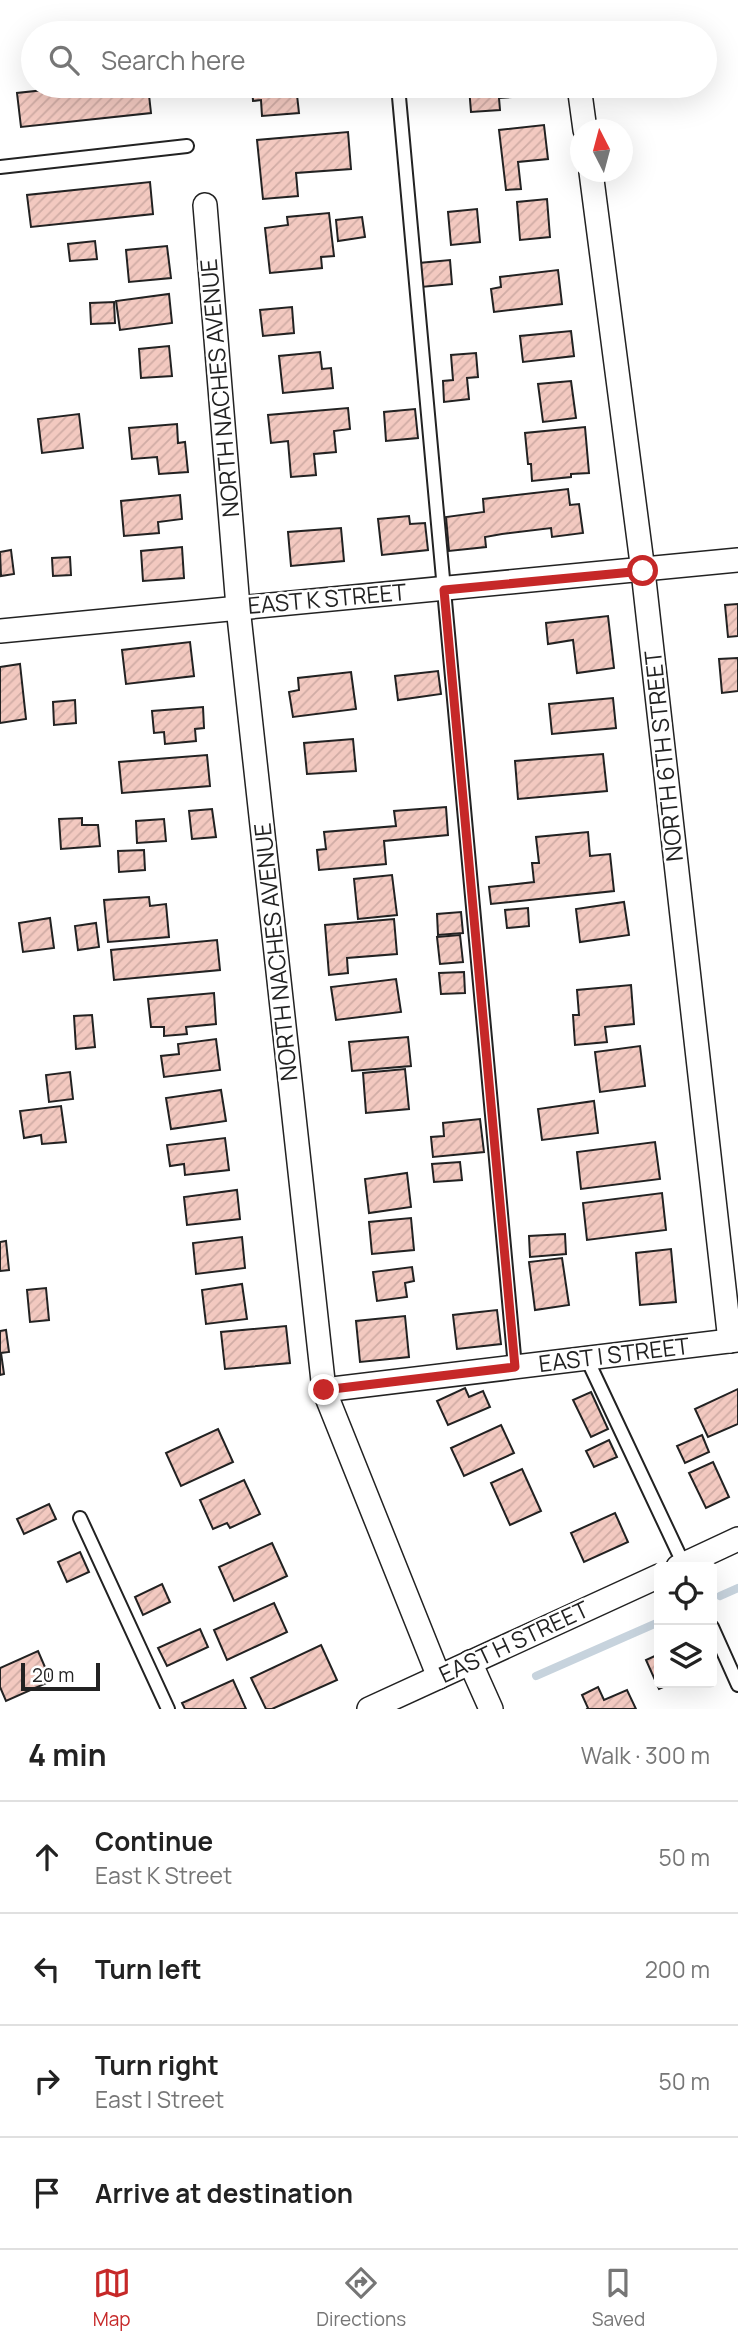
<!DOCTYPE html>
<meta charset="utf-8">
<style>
:root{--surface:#fff;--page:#f6f6f6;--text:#222;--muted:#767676;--line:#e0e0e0;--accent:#c62828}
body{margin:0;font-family:Manrope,sans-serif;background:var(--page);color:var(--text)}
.controls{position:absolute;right:21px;bottom:21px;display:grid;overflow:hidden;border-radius:7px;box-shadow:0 7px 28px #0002}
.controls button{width:63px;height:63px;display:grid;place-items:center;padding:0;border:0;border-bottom:2px solid var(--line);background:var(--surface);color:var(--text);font:35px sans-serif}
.compass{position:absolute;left:570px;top:119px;width:63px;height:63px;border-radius:50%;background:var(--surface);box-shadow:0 7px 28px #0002;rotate:354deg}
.scale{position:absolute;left:21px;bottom:18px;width:79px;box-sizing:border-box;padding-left:7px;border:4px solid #222;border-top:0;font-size:19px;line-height:24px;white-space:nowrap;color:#222;-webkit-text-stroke:5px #fff;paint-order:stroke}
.stop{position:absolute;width:21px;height:21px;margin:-16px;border:5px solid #c62828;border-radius:50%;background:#fff}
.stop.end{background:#c62828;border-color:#fff;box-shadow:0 2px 7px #0008}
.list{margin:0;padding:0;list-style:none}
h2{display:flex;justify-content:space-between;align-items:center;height:91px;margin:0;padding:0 28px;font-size:30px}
h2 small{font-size:23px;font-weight:400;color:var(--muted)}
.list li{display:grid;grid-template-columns:46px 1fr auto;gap:21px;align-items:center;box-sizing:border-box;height:112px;padding:0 28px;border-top:2px solid var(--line)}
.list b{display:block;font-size:26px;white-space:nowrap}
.list p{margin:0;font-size:23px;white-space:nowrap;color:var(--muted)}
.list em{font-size:23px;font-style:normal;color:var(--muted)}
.icon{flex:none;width:38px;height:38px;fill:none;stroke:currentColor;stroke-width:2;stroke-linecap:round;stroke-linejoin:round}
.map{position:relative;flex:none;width:738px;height:1709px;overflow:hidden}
.search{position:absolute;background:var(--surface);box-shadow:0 7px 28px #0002;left:21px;right:21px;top:21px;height:77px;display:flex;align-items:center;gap:18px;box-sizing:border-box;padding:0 24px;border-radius:38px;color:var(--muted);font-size:26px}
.sheet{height:539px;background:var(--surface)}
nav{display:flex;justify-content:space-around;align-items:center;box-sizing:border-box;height:98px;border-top:2px solid var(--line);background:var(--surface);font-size:19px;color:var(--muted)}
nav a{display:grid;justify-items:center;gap:4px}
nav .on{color:var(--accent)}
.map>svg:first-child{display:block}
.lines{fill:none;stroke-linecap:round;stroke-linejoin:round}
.stream{stroke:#c7d3dd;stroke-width:8}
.building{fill:url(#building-hatch);stroke:#222;stroke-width:2}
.lane-casing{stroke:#222;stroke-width:16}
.street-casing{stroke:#222;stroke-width:26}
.lane{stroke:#fff;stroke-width:12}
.street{stroke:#fff;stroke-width:23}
.route{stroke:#c62828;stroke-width:9}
.labels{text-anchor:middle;stroke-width:5;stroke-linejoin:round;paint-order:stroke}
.street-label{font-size:23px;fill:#222;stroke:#fff}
</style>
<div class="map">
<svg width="738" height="1709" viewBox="0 0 738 1709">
<defs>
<pattern id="building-hatch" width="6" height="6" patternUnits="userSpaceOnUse" patternTransform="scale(1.75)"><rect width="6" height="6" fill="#f3c9c0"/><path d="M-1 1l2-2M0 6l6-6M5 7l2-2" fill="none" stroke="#d0aca5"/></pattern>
</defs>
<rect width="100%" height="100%" fill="#fff"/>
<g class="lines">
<g class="stream">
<polyline points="720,1596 738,1588"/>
<polyline points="536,1676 659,1622"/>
</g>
</g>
<g class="building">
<polygon points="82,86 148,86 151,113 21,127 17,93"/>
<polygon points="252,86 296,86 299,113 262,116 261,100 253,101"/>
<polygon points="485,86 526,86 527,96 499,98 500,110 471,112 469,87"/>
<polygon points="544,125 548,159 518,162 521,189 506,190 499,130"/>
<polygon points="348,132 351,169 296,173 298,196 263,199 257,140"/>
<polygon points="150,182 153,214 31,227 27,195"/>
<polygon points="547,199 550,237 520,240 517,202"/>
<polygon points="477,209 480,242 451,245 448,212"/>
<polygon points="329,213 334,256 321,257 322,268 270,273 265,228 288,225 287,217"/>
<polygon points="362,217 365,237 338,241 336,220"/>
<polygon points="95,241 97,259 70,261 68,244"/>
<polygon points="167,246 171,278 129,282 126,250"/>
<polygon points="450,260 452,284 421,287 419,263"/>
<polygon points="558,270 562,304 494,312 491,289 501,287 500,277"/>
<polygon points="169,294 172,323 120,330 116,301"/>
<polygon points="114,302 115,323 91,324 90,303"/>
<polygon points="292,307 294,333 263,336 260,310"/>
<polygon points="571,331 574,356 523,362 520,336"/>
<polygon points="169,346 172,376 141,378 139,349"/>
<polygon points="320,352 322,369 331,368 333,388 283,393 279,356"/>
<polygon points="476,353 478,377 467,378 469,399 444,402 443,381 453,380 451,355"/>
<polygon points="571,381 576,418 543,422 538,384"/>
<polygon points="348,408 350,429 334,431 336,452 314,454 316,475 291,477 288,441 271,443 268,415"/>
<polygon points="415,409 418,438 386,441 384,412"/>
<polygon points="79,414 83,448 42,453 38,419"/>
<polygon points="177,424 178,443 185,442 188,472 159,474 157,457 132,459 129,428"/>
<polygon points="585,427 589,473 571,474 571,477 532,481 531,464 528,464 525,433"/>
<polygon points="568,489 570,505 579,504 583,533 552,537 551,528 502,534 485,537 486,547 449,551 446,517 484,512 483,499"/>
<polygon points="180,495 182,519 158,522 159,533 124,536 121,501"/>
<polygon points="409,516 410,524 425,523 428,550 382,555 378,519"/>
<polygon points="341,528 344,561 291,566 288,532"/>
<polygon points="182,547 184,578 143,581 141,551"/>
<polygon points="11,550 14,574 1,576 0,552"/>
<polygon points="70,557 71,575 53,576 52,558"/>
<polygon points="738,604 738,636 728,637 725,605"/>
<polygon points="608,616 614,668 577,673 573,640 548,644 546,623"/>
<polygon points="190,642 194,676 126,684 122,650"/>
<polygon points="738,658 738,691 722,693 719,659"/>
<polygon points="20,664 26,719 0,723 0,667"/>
<polygon points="438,671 441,694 398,700 395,676"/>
<polygon points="351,672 356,709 293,717 289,692 299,690 298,678"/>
<polygon points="613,698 616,728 552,734 549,704"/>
<polygon points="75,700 76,723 54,725 53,702"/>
<polygon points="203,707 204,728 195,729 196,741 165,744 164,732 154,733 152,711"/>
<polygon points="353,739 356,771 307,774 304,743"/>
<polygon points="603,754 607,791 518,799 515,761"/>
<polygon points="207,755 210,786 122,793 119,762"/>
<polygon points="446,807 448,835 384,841 386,864 319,870 317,850 326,849 324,832 396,826 394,811"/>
<polygon points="212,809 216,837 192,839 189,811"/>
<polygon points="82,818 82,825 98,825 100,846 61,849 59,819"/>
<polygon points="164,819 166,841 137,843 136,821"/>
<polygon points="588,832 590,856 610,854 614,891 491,904 489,887 534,882 532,863 539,863 536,837"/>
<polygon points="144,850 145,870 119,872 118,851"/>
<polygon points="392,875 397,915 358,919 354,879"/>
<polygon points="149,897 150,906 166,904 169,937 108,942 104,900"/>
<polygon points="624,902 629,935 580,942 576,909"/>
<polygon points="528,908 529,926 507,928 505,910"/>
<polygon points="461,912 463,933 438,935 437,914"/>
<polygon points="50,918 54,948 23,952 19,923"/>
<polygon points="394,919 397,954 347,958 348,973 329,975 325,925"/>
<polygon points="96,923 99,947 78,950 75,926"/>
<polygon points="460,935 463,962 440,964 437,937"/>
<polygon points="217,940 220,970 114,980 111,950"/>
<polygon points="464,972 465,993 441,994 439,973"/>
<polygon points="396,979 401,1012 336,1020 331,987"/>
<polygon points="631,985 634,1024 605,1027 607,1042 575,1045 573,1015 579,1015 577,990"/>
<polygon points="214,993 216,1024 186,1027 187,1034 164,1036 164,1027 151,1027 148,999"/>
<polygon points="92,1015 95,1047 76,1049 74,1016"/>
<polygon points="408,1037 411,1066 352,1071 349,1042"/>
<polygon points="216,1039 220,1070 164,1077 161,1056 179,1054 178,1044"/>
<polygon points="640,1046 645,1086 600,1092 595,1052"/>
<polygon points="405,1069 409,1109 366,1113 363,1073"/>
<polygon points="70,1072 73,1099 49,1102 46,1075"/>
<polygon points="221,1090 226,1121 171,1129 166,1098"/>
<polygon points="594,1101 598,1133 542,1140 538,1109"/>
<polygon points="61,1106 66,1142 42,1144 41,1135 24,1138 20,1111"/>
<polygon points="480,1119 484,1152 433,1157 431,1137 444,1136 443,1123"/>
<polygon points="225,1138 229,1170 185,1175 184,1164 170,1166 167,1145"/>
<polygon points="655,1142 660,1179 581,1189 577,1152"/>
<polygon points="460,1162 462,1180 434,1182 432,1164"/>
<polygon points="407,1173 411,1207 369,1213 365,1179"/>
<polygon points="237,1190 240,1219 187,1225 184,1197"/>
<polygon points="662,1193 666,1230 587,1240 583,1203"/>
<polygon points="411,1218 414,1250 372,1254 369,1222"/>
<polygon points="565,1234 566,1254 530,1257 529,1236"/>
<polygon points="242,1237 245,1268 196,1274 193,1243"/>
<polygon points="6,1241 9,1270 0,1271 0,1242"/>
<polygon points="671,1249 676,1302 640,1305 636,1253"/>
<polygon points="562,1258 569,1305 535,1310 529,1262"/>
<polygon points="412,1267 414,1281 405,1283 407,1297 377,1301 373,1272"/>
<polygon points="242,1284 247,1319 206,1324 202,1290"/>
<polygon points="46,1288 49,1320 30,1322 27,1290"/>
<polygon points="497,1310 501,1344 457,1349 453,1315"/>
<polygon points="405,1316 409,1357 360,1362 356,1321"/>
<polygon points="286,1326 290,1363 225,1369 221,1332"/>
<polygon points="6,1330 9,1352 1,1353 4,1374 0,1375 0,1331"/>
<polygon points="465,1388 469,1397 483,1391 490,1407 448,1425 437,1401"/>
<polygon points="738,1389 738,1424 708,1437 695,1409"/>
<polygon points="591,1392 608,1429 591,1437 573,1400"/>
<polygon points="501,1425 514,1453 464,1476 451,1448"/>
<polygon points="218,1429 233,1462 181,1486 166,1453"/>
<polygon points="702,1435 709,1452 685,1463 677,1446"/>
<polygon points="609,1440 617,1457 594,1467 586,1451"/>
<polygon points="713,1462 729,1497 706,1508 689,1473"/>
<polygon points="522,1469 541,1511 510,1525 491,1483"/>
<polygon points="244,1480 260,1514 230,1528 227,1523 213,1529 200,1500"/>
<polygon points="49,1504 56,1519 24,1534 17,1519"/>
<polygon points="615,1513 628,1542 584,1562 571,1533"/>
<polygon points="272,1543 287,1576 234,1601 219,1567"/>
<polygon points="80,1552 89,1572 67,1582 58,1562"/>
<polygon points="162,1584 170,1602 143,1615 135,1597"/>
<polygon points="274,1603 287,1632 227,1660 214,1630"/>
<polygon points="200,1629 208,1647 167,1666 158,1648"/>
<polygon points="321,1645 337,1680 272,1709 266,1709 251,1678"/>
<polygon points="38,1651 51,1681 6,1701 0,1687 0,1668"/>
<polygon points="659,1654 659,1683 672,1683 659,1689 646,1660"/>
<polygon points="233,1680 246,1709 185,1709 182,1703"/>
<polygon points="598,1687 604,1700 627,1690 636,1709 587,1709 588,1708 582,1695"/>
</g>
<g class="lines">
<defs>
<g id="lane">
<polyline points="398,86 515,1367"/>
<polyline points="0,167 187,146"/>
<polyline points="587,1359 685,1567"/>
<polyline points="80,1518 168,1709"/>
<polyline points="712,1627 738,1685"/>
</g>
<g id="street">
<polyline points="579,86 585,130"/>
<polyline points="591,172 643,571 730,1341"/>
<polyline points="205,205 238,607 324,1390 439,1677"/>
<polyline points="0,631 738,560"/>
<polyline points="324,1390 738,1340"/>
<polyline points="678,1567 738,1539"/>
<polyline points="470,1662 491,1709"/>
<polyline points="369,1709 659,1576"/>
</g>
</defs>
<use href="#lane" class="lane-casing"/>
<use href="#street" class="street-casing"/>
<use href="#lane" class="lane"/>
<use href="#street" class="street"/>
</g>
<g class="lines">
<polyline class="route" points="324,1390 515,1367 444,590 643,571"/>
</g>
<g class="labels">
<g class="street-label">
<text transform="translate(220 388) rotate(-95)" y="8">NORTH NACHES AVENUE</text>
<text transform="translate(327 599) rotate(-5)" y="8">EAST K STREET</text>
<text transform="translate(664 756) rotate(-96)" y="8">NORTH 6TH STREET</text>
<text transform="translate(276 952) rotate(-96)" y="8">NORTH NACHES AVENUE</text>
<text transform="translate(614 1355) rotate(-7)" y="8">EAST I STREET</text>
<text transform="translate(514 1642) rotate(-25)" y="8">EAST H STREET</text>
</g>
</g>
</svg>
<div class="controls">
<button><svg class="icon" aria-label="locate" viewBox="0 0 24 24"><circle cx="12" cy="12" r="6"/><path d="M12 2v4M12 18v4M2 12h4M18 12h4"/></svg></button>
<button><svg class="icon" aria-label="layers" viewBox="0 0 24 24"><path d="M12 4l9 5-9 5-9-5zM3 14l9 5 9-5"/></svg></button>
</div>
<svg class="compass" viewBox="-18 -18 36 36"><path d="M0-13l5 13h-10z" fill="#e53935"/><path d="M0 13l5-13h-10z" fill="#767676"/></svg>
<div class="scale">20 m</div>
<div class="stop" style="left:643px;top:571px"></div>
<div class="stop end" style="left:324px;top:1390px"></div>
<div class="search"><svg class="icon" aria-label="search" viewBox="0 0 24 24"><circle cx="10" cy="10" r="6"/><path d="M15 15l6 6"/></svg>Search here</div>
</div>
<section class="sheet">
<h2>4 min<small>Walk · 300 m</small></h2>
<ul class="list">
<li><svg class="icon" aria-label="ahead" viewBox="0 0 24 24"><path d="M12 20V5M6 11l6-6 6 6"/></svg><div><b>Continue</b><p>East K Street</p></div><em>50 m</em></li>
<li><svg class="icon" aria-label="left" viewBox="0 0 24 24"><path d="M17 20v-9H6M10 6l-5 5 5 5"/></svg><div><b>Turn left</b></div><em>200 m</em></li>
<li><svg class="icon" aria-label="right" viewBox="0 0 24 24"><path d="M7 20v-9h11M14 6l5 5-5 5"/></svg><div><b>Turn right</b><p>East I Street</p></div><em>50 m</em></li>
<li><svg class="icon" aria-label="arrive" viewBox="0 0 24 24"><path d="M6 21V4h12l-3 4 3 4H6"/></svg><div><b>Arrive at destination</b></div></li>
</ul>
</section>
<nav>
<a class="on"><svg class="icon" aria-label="map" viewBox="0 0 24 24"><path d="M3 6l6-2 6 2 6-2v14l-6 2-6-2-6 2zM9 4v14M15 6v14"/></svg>Map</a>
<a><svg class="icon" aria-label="directions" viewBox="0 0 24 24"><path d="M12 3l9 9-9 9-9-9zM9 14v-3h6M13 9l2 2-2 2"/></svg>Directions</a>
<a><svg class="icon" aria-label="saved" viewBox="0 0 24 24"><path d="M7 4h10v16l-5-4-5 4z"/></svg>Saved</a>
</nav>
